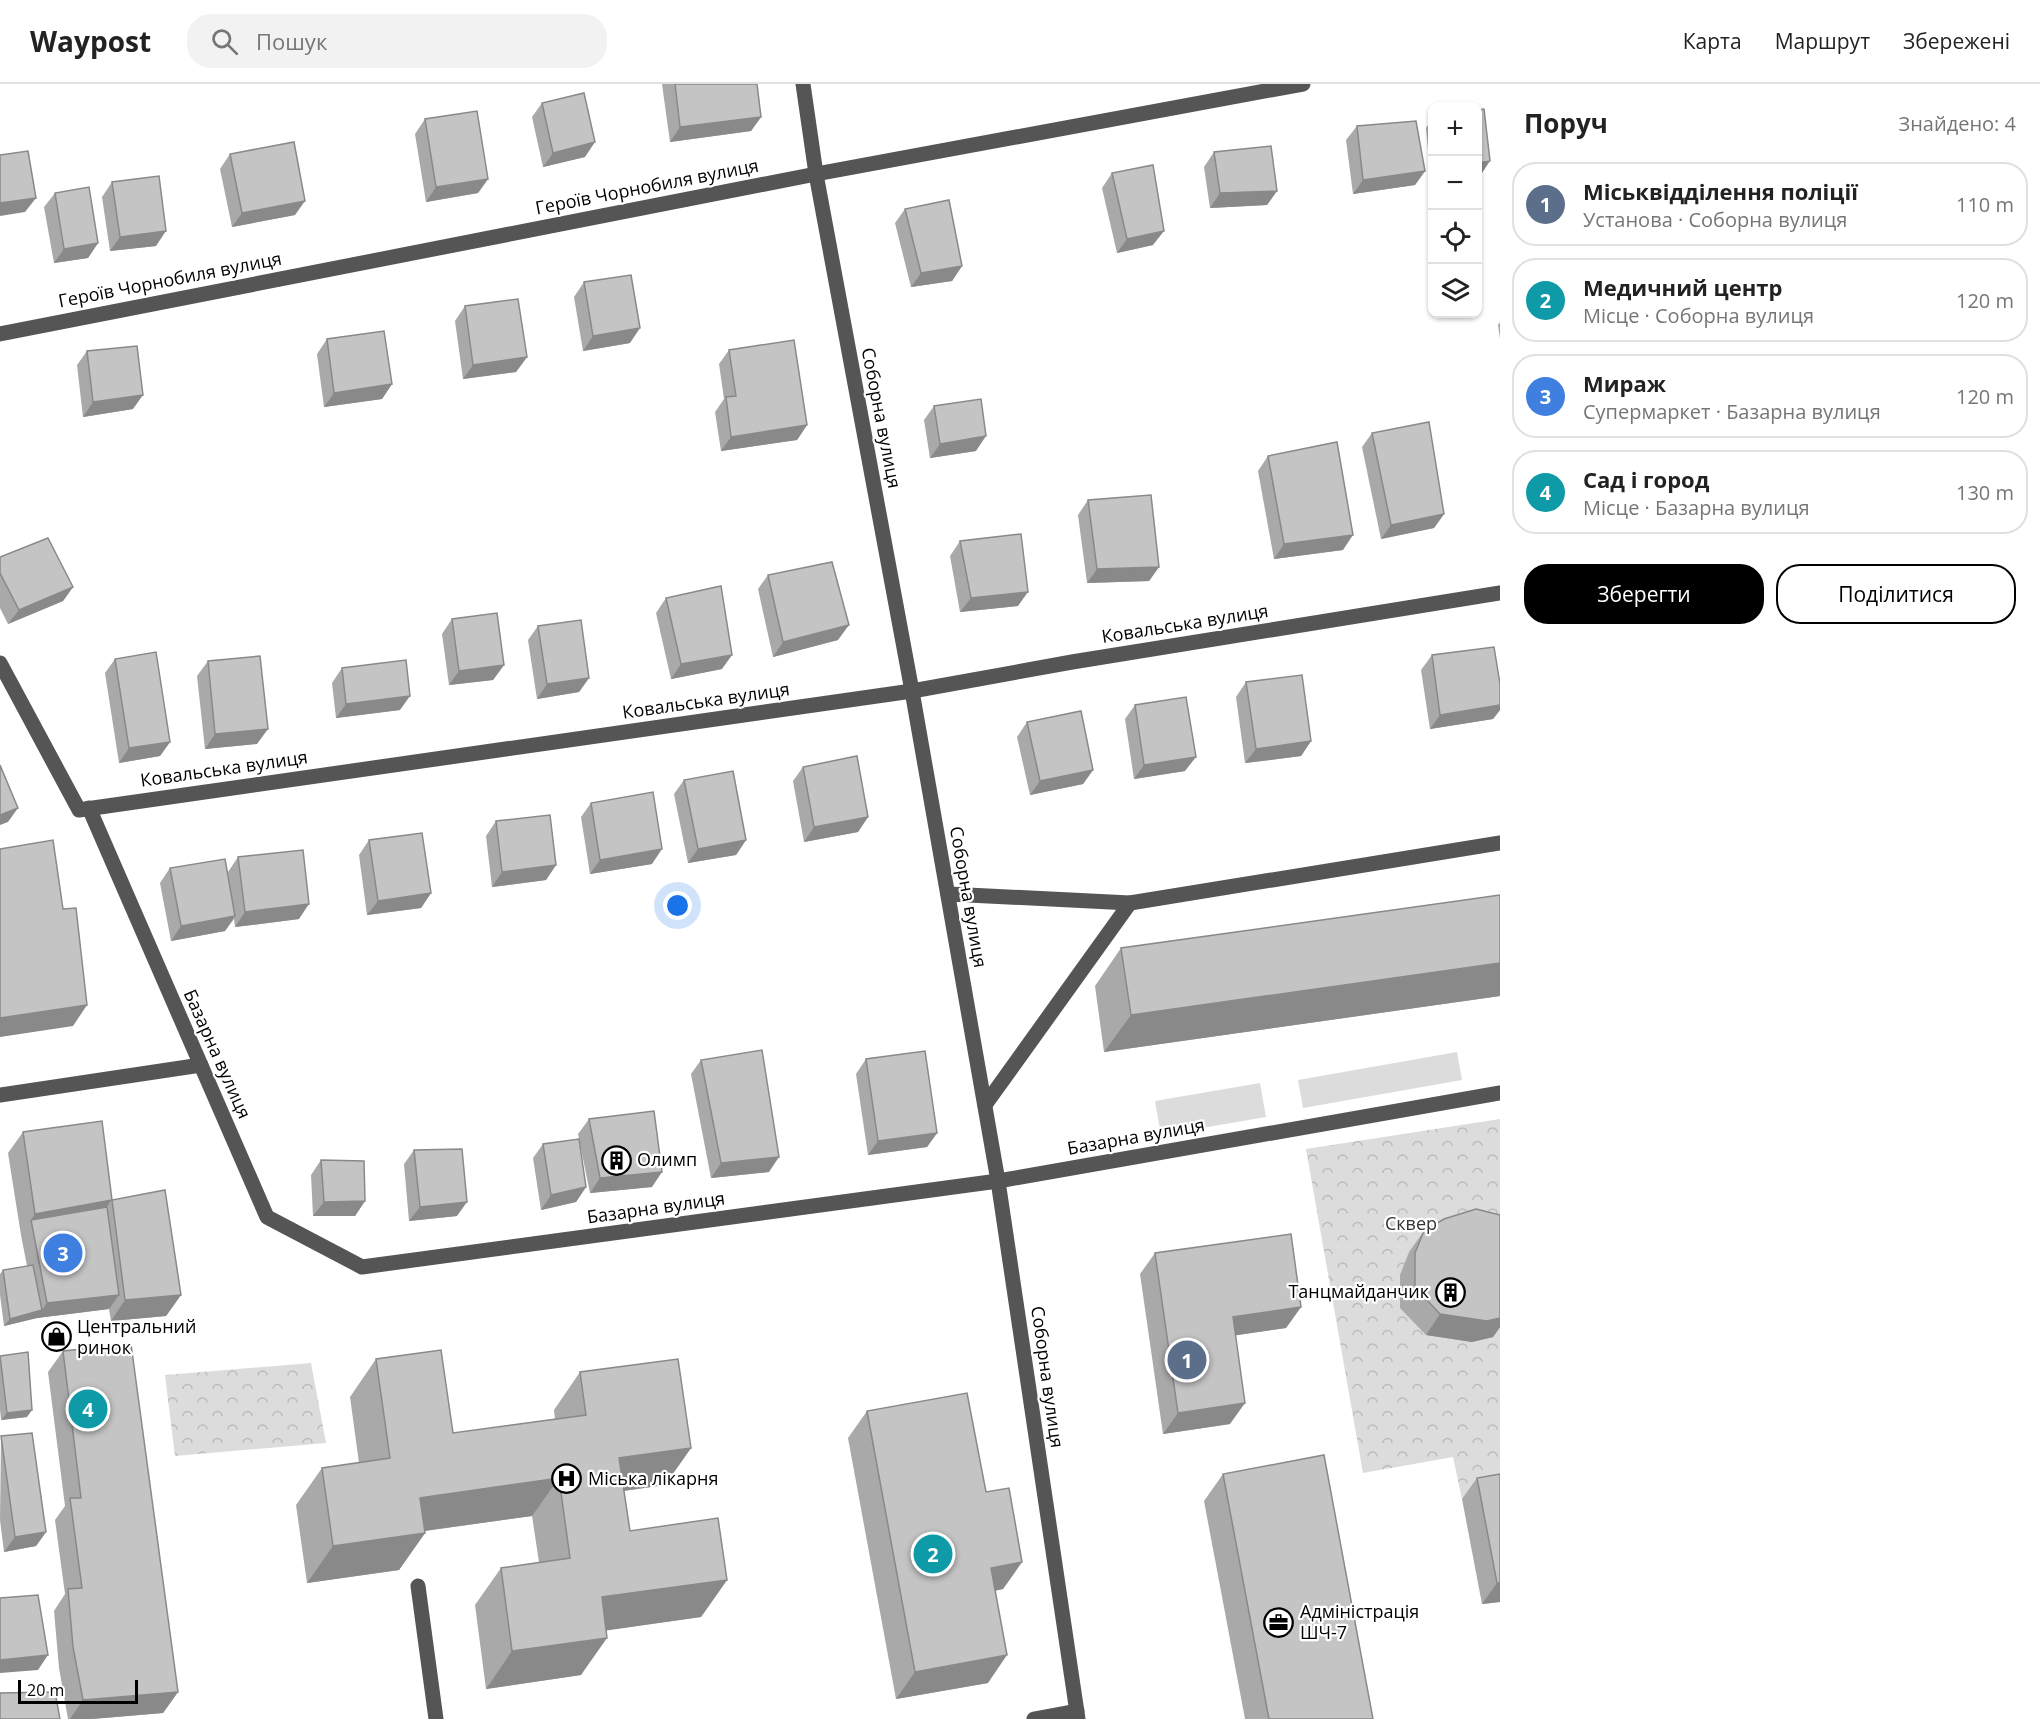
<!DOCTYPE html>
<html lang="uk">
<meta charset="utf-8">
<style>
:root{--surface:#fff;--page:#f2f2f2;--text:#222;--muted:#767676;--line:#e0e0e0;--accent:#000}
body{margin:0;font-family:"Open Sans",sans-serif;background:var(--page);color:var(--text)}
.controls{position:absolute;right:18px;top:18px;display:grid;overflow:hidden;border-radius:12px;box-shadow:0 2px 4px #0004}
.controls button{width:54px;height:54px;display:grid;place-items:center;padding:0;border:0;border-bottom:2px solid var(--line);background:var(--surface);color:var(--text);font:30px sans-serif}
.scale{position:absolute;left:18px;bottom:15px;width:120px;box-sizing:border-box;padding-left:6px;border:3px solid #000;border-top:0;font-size:16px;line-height:21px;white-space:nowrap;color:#000;-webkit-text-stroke:4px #fff;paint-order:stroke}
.you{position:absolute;left:678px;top:822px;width:21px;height:21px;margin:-15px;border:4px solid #fff;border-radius:50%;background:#1a73e8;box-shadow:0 0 0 9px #1a73e833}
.badge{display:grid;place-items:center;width:39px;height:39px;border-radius:50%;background:var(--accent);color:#fff;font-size:20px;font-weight:700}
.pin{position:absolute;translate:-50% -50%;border:3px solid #fff;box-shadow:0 2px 6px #0006}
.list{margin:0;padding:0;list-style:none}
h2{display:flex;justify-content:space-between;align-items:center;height:78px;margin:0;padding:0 24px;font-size:26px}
h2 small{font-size:20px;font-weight:400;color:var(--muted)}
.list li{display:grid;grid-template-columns:39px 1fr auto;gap:18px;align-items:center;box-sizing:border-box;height:84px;margin:0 12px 12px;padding:0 12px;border:2px solid var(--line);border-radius:24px}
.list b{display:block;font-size:22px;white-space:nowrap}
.list p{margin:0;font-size:20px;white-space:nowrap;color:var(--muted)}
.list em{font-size:20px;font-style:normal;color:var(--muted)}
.actions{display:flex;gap:12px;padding:18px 24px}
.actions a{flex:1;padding:14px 0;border:2px solid var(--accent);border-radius:24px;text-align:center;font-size:21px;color:var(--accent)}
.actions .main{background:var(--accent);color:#fff}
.icon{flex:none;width:33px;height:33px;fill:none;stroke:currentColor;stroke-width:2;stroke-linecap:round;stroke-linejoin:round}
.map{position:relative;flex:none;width:1500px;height:1635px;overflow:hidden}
header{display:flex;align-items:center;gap:36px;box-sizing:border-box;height:84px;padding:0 30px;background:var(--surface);border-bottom:2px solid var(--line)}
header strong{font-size:28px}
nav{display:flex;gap:33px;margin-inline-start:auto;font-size:21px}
.search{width:420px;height:54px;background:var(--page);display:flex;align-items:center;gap:15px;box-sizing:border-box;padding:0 21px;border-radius:24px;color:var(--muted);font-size:22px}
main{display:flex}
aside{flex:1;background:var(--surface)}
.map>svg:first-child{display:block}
.green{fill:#dcdcdc}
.forest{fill:url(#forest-crowns)}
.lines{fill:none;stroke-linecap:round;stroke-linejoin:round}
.minor{stroke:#555;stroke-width:15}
.wall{fill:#a9a9a9}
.shaded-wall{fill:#898989}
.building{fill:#c4c4c4;stroke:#898989;stroke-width:1.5}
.labels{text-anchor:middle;stroke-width:4.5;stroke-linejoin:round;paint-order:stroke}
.street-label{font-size:18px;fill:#000;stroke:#fff}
.poi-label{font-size:18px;fill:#000;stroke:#fff;text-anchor:start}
.park-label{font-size:18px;fill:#333;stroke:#fff}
</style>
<header>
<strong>Waypost</strong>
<div class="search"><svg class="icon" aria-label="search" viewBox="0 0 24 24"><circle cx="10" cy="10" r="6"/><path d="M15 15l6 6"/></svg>Пошук</div>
<nav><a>Карта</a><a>Маршрут</a><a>Збережені</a></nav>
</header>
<main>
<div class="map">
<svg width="1500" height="1635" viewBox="0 0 1500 1635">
<defs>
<pattern id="forest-crowns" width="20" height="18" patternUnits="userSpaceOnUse" patternTransform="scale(1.5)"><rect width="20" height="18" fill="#dcdcdc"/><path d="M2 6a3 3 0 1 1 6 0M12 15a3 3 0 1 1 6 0" fill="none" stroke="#bbb"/></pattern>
</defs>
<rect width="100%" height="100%" fill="#fff"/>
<g class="green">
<polygon points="1457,968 1462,996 1303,1024 1298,996"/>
<polygon points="1260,999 1266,1033 1161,1051 1155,1017"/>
</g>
<g class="forest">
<polygon points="1500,1035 1500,1409 1462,1415 1453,1373 1363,1389 1306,1065"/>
<polygon points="311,1279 326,1359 175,1372 165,1291"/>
</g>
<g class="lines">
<g class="minor">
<polyline points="803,0 816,90 912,607 998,1097 1078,1635"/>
<polyline points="0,250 816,90 1303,0"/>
<polyline points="0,579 79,726 912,607 1072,578 1500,509"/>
<polyline points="89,724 267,1133 362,1183 998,1097 1500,1009"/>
<polyline points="948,810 1130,819 1500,759"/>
<polyline points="0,1011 201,981"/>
<polyline points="985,1021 1130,819"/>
<polyline points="418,1502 436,1635"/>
<polyline points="1034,1635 1077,1627"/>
</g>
</g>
<g class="wall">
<polygon points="662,0 757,0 761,33 751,47 670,58"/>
<polygon points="542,19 585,73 543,83 532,33"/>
<polygon points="425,35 488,95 478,109 426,118 415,50"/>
<polygon points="1432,35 1432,98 1431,98 1426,44"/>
<polygon points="1357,42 1425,87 1415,101 1353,110 1346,56"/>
<polygon points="1214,68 1277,107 1267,121 1210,124 1204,83"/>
<polygon points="230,70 295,131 232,143 220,85"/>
<polygon points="1112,89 1153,161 1117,169 1102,104"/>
<polygon points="112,98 156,162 110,167 102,113"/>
<polygon points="55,109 98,159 88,174 54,179 44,123"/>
<polygon points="905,125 962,182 952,197 911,203 895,139"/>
<polygon points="584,198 630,259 583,267 574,213"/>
<polygon points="465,222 527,273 516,288 463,295 455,237"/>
<polygon points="1500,238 1500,255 1498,241"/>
<polygon points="327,255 392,300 382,315 324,323 317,270"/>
<polygon points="729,266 807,341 797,356 721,367 715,328 724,315 719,280"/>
<polygon points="87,267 133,325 83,333 77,281"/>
<polygon points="934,322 976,367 930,374 924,336"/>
<polygon points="1372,349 1444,430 1434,444 1381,455 1362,363"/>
<polygon points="1268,372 1343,466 1274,475 1258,387"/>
<polygon points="1088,416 1159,483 1149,497 1087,499 1078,431"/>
<polygon points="960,457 1018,522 960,528 950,472"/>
<polygon points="0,473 73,503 63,517 8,540 0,524"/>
<polygon points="768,491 838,556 773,573 758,505"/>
<polygon points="666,514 722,585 671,595 656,529"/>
<polygon points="452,535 504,581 493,596 449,601 442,550"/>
<polygon points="538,542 589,594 579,608 537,615 528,556"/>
<polygon points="1432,571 1500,600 1500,626 1493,635 1430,645 1421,586"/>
<polygon points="115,575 170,658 160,672 119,679 105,589"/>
<polygon points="208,577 257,660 205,665 197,592"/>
<polygon points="342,584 400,626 336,634 332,599"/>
<polygon points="1246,598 1311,657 1301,672 1245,679 1236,613"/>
<polygon points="1135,621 1185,687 1134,695 1125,635"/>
<polygon points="1027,638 1093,686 1083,700 1030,711 1017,653"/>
<polygon points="803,683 868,733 858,748 804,758 793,697"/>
<polygon points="684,696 746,756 736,771 688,779 674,710"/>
<polygon points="591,719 652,780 590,790 581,733"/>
<polygon points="496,737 556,781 546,796 492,803 486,752"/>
<polygon points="369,756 431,809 421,824 367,831 359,771"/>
<polygon points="238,773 299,835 235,843 234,835 225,847 171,857 160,799 170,784 230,805 228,788"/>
<polygon points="1500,811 1500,912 1104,968 1095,902 1121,864"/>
<polygon points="866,975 937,1049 927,1063 868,1071 856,990"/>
<polygon points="701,976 769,1088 711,1094 691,990"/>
<polygon points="589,1035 652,1103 590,1109 578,1050"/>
<polygon points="23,1048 107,1123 112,1116 181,1211 166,1232 111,1237 109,1225 37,1234 4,1242 0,1211 0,1190 3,1186 27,1182 21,1151 8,1069"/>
<polygon points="543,1060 586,1103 576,1118 541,1126 533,1074"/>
<polygon points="414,1066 457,1132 409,1137 404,1080"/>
<polygon points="321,1076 365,1117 355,1132 313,1132 311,1091"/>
<polygon points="1500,1131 1500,1243 1493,1253 1472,1258 1426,1251 1400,1224 1400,1191 1409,1168 1424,1147"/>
<polygon points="1155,1169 1301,1223 1286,1244 1235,1251 1230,1340 1163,1350 1140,1190"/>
<polygon points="63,1267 178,1608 163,1629 92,1635 68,1635 59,1584 54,1527 65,1510 55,1436 65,1422 48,1288"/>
<polygon points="0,1272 27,1333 1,1336 0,1325"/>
<polygon points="376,1275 453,1349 555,1335 554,1326 580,1288 691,1364 665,1401 624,1407 630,1447 727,1496 701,1533 606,1546 581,1591 486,1605 475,1521 501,1484 539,1478 532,1432 425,1447 425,1449 399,1486 307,1499 296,1421 322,1384 359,1379 350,1313"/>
<polygon points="867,1327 986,1408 1022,1478 1003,1505 995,1507 988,1599 896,1615 848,1354"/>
<polygon points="1,1352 46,1448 36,1462 4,1468 0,1436"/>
<polygon points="1223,1390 1373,1635 1245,1635 1204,1417"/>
<polygon points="1500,1390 1500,1518 1482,1520 1462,1415 1477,1394"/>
</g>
<g class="shaded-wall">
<polygon points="761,33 751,47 670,58 680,43"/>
<polygon points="595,58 585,73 543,83 553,69"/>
<polygon points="1490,77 1480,92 1478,92 1478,79"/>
<polygon points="1425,87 1415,101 1353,110 1363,96"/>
<polygon points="488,95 478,109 426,118 436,103"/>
<polygon points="1277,107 1267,121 1210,124 1220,109"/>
<polygon points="36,114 25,128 0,132 0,119"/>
<polygon points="305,117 295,131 232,143 242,129"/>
<polygon points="166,147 156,162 110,167 120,153"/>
<polygon points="1164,147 1153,161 1117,169 1127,155"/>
<polygon points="98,159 88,174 54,179 64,165"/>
<polygon points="962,182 952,197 911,203 921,189"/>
<polygon points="640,244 630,259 583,267 593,252"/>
<polygon points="527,273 516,288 463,295 473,281"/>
<polygon points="392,300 382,315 324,323 334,309"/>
<polygon points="143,311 133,325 83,333 93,318"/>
<polygon points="807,341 797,356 721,367 731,353"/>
<polygon points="986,352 976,367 930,374 940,360"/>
<polygon points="1444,430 1434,444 1381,455 1391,441"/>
<polygon points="1353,451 1343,466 1274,475 1284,460"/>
<polygon points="1159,483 1149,497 1087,499 1097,485"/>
<polygon points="73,503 63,517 8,540 19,526"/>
<polygon points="1028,508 1018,522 960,528 971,514"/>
<polygon points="849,541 838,556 773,573 783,558"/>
<polygon points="732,571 722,585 671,595 681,580"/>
<polygon points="504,581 493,596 449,601 459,587"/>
<polygon points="589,594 579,608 537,615 547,600"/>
<polygon points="410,612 400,626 336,634 346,620"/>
<polygon points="1500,621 1500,626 1493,635 1430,645 1440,631"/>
<polygon points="268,645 257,660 205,665 215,650"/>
<polygon points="1311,657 1301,672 1245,679 1256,665"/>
<polygon points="170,658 160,672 119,679 129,664"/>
<polygon points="1196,673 1185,687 1134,695 1144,681"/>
<polygon points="1093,686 1083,700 1030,711 1040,697"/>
<polygon points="18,724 8,738 0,741 0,731"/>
<polygon points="868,733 858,748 804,758 814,743"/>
<polygon points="746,756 736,771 688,779 698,765"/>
<polygon points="662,765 652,780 590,790 600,776"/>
<polygon points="556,781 546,796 492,803 502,788"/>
<polygon points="431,809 421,824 367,831 378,817"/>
<polygon points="309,820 299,835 235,843 245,828"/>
<polygon points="235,832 225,847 171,857 181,842"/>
<polygon points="1500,879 1500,912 1104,968 1131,931"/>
<polygon points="87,921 73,942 0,953 0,934"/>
<polygon points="937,1049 927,1063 868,1071 878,1057"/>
<polygon points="779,1073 769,1088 711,1094 721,1079"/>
<polygon points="662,1088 652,1103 590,1109 600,1094"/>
<polygon points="586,1103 576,1118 541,1126 551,1111"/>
<polygon points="112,1116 97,1137 31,1136 35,1130"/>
<polygon points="365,1117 355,1132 313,1132 324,1118"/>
<polygon points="467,1118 457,1132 409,1137 420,1123"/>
<polygon points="119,1211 109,1225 37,1234 4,1242 10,1235 42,1226 47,1219"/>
<polygon points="181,1211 166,1232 111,1237 125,1216"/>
<polygon points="1301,1223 1286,1244 1218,1254 1233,1233"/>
<polygon points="1440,1230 1500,1234 1500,1243 1493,1253 1472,1258 1426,1251"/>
<polygon points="1245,1319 1230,1340 1163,1350 1178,1329"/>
<polygon points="32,1326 27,1333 1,1336 7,1329"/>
<polygon points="691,1364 665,1401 593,1411 619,1374"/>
<polygon points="559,1394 532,1432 394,1451 420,1414"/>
<polygon points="46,1448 36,1462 4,1468 15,1453"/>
<polygon points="425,1449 399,1486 307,1499 333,1462"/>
<polygon points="1022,1478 1003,1505 972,1511 991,1484"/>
<polygon points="727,1496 701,1533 575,1551 602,1513"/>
<polygon points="1497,1499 1500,1499 1500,1518 1482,1520"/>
<polygon points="607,1554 581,1591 486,1605 512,1567"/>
<polygon points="48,1571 38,1586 0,1589 0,1576"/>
<polygon points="1007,1571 988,1599 896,1615 915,1588"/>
<polygon points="178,1608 163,1629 92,1635 70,1635 83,1616"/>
</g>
<g class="building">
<polygon points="675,0 757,0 761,33 680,43"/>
<polygon points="584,9 595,58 553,69 542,19"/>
<polygon points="1484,25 1490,77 1478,79 1478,26"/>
<polygon points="477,27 488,95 436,103 425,35"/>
<polygon points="1416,37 1425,87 1363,96 1357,42"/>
<polygon points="294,58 305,117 242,129 230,70"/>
<polygon points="1271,62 1277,107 1220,109 1214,68"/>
<polygon points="28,67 36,114 0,119 0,71"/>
<polygon points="1153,81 1164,147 1127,155 1112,89"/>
<polygon points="159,92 166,147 120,153 112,98"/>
<polygon points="89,103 98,159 64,165 55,109"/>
<polygon points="949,116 962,182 921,189 905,125"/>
<polygon points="631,191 640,244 593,252 584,198"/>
<polygon points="518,215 527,273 473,281 465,222"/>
<polygon points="384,247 392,300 334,309 327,255"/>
<polygon points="794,256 807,341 731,353 726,313 736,312 729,266"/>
<polygon points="137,262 143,311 93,318 87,267"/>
<polygon points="981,315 986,352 940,360 934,322"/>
<polygon points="1429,338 1444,430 1391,441 1372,349"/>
<polygon points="1337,358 1353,451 1284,460 1268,372"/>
<polygon points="1151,411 1159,483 1097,485 1088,416"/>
<polygon points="1021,450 1028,508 971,514 960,457"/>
<polygon points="48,454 73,503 19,526 0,489 0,473"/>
<polygon points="832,478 849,541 783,558 768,491"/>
<polygon points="721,502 732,571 681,580 666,514"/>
<polygon points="497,529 504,581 459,587 452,535"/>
<polygon points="581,536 589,594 547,600 538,542"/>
<polygon points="1494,563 1500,600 1500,621 1440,631 1432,571"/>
<polygon points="156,568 170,658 129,664 115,575"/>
<polygon points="260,572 268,645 215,650 208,577"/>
<polygon points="406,576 410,612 346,620 342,584"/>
<polygon points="1302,591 1311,657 1256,665 1246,598"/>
<polygon points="1186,613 1196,673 1144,681 1135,621"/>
<polygon points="1081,627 1093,686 1040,697 1027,638"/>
<polygon points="857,672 868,733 814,743 803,683"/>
<polygon points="0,681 18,724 0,731"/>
<polygon points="733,687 746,756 698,765 684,696"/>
<polygon points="653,708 662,765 600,776 591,719"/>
<polygon points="550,731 556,781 502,788 496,737"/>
<polygon points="422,749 431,809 378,817 369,756"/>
<polygon points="53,756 63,825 76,824 87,921 0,934 0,765"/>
<polygon points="303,766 309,820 245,828 238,773"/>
<polygon points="225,775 235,832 181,842 170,784"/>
<polygon points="1500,811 1500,879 1131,931 1121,864"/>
<polygon points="762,966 779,1073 721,1079 701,976"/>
<polygon points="925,967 937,1049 878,1057 866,975"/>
<polygon points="654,1027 662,1088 600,1094 589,1035"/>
<polygon points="102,1037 112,1116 35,1130 23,1048"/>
<polygon points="579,1055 586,1103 551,1111 543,1060"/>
<polygon points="462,1065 467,1118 420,1123 414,1066"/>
<polygon points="321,1076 364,1077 365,1117 324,1118"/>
<polygon points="165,1106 181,1211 125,1216 112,1116"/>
<polygon points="107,1123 119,1211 47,1219 31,1136"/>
<polygon points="1476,1125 1500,1131 1500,1234 1487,1237 1440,1230 1415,1203 1415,1169 1424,1147 1444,1135"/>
<polygon points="1291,1150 1301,1223 1233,1233 1245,1319 1178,1329 1155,1169"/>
<polygon points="33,1181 42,1226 10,1235 3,1186"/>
<polygon points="131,1260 178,1608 83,1616 73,1563 68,1505 82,1504 70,1414 81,1414 63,1267"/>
<polygon points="441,1266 453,1349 586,1331 580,1288 678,1275 691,1364 619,1374 630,1447 718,1434 727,1496 602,1513 607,1554 512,1567 501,1484 570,1474 559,1394 420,1414 425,1449 333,1462 322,1384 390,1374 376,1275"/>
<polygon points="28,1268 32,1326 7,1329 0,1272"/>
<polygon points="967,1309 986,1408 1009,1404 1022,1478 991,1484 1007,1571 915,1588 867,1327"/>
<polygon points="32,1349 46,1448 15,1453 1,1352"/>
<polygon points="1324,1371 1373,1635 1269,1635 1223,1390"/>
<polygon points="1500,1390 1500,1499 1497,1499 1477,1394"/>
<polygon points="38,1511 48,1571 0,1576 0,1514"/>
<polygon points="55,1608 60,1635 0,1635 0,1609"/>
</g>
<defs>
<symbol id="building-ring" viewBox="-11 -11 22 22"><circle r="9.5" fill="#fff" stroke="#000" stroke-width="1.5"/><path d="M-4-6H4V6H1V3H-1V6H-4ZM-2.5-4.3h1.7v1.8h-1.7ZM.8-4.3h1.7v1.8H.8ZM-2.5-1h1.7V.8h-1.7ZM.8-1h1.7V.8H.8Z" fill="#000"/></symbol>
<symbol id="shop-ring" viewBox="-11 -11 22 22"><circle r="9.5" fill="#fff" stroke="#000" stroke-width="1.5"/><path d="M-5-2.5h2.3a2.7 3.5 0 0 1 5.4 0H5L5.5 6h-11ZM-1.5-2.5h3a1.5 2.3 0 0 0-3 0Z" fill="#000"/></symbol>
<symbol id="hospital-ring" viewBox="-11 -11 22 22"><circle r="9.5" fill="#fff" stroke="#000" stroke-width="1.5"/><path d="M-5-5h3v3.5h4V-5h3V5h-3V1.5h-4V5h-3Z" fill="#000"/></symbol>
<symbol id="office-ring" viewBox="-11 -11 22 22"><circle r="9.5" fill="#fff" stroke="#000" stroke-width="1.5"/><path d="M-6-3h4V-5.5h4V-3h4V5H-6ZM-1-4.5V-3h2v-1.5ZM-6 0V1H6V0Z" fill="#000"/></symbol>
</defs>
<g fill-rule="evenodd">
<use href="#building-ring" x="600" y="1060" width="33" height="33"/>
<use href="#building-ring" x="1434" y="1192" width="33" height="33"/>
<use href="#shop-ring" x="40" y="1236" width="33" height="33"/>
<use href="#hospital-ring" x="550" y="1378" width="33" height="33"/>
<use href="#office-ring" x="1262" y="1522" width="33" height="33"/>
</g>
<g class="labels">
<g class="street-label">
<text transform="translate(647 103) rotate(-11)" y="6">Героїв Чорнобиля вулиця</text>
<text transform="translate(170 196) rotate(-11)" y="6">Героїв Чорнобиля вулиця</text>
<text transform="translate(881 334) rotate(79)" y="6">Соборна вулиця</text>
<text transform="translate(1185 540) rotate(-9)" y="6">Ковальська вулиця</text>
<text transform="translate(706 617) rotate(-8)" y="6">Ковальська вулиця</text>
<text transform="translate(224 685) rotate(-8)" y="6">Ковальська вулиця</text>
<text transform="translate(968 813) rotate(80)" y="6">Соборна вулиця</text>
<text transform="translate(217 970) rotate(66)" y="6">Базарна вулиця</text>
<text transform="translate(1136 1053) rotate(-10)" y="6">Базарна вулиця</text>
<text transform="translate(656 1124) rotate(-8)" y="6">Базарна вулиця</text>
<text transform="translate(1047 1293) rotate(82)" y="6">Соборна вулиця</text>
</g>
<g class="poi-label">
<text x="637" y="1082">Олимп</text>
<text x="1429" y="1214" text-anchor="end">Танцмайданчик</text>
<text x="77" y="1249">Центральний<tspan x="77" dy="21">ринок</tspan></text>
<text x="588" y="1401">Міська лікарня</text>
<text x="1300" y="1534">Адміністрація<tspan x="1300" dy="21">ШЧ-7</tspan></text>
</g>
<g class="park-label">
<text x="1411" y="1146">Сквер</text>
</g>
</g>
</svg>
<div class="controls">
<button>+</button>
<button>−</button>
<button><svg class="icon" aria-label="locate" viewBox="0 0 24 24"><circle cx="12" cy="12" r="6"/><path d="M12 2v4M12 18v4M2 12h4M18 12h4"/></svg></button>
<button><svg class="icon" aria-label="layers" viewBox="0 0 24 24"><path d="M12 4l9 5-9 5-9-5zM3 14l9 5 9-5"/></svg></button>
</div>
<div class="scale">20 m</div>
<div class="you"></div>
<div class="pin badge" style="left:1187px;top:1276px;background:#5c6f8a">1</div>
<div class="pin badge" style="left:933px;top:1470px;background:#0f9aa8">2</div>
<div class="pin badge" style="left:63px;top:1169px;background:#3f7fe0">3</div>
<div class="pin badge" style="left:88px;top:1325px;background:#0f9aa8">4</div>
</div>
<aside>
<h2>Поруч<small>Знайдено: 4</small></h2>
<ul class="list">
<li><span class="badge" style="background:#5c6f8a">1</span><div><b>Міськвідділення поліції</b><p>Установа · Соборна вулиця</p></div><em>110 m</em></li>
<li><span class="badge" style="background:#0f9aa8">2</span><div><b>Медичний центр</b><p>Місце · Соборна вулиця</p></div><em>120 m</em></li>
<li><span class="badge" style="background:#3f7fe0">3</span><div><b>Мираж</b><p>Супермаркет · Базарна вулиця</p></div><em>120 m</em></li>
<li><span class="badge" style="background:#0f9aa8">4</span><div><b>Сад і город</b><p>Місце · Базарна вулиця</p></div><em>130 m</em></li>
</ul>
<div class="actions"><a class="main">Зберегти</a><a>Поділитися</a></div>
</aside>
</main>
